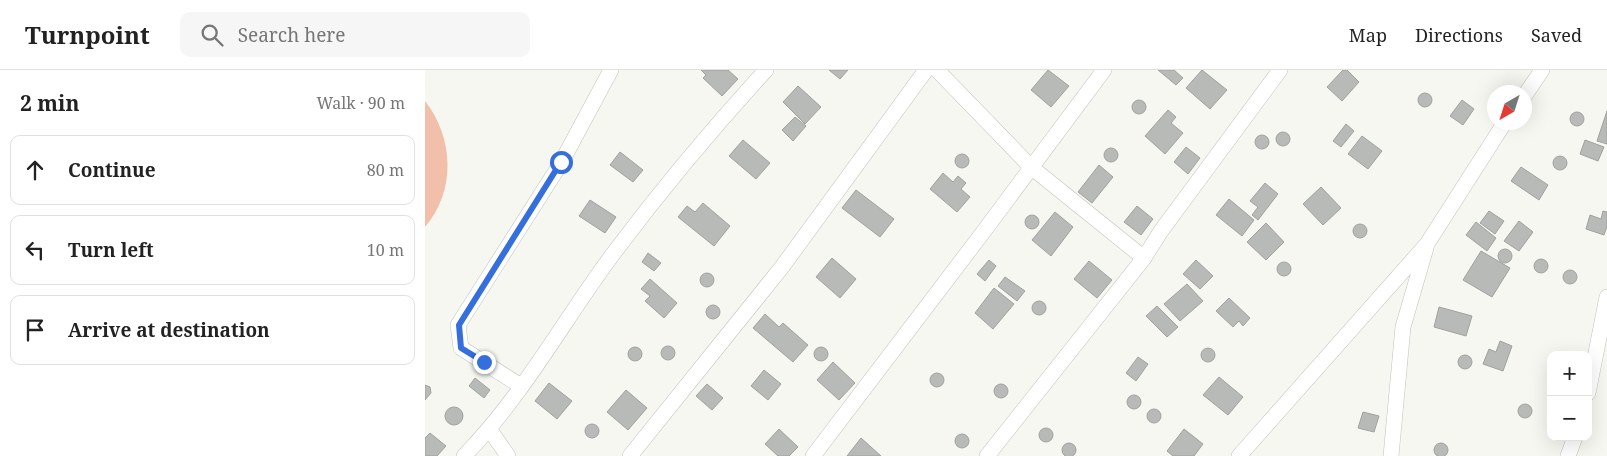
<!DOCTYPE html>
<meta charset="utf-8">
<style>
:root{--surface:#fff;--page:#f6f6f6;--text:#222;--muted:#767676;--line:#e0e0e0}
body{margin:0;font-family:"Noto Serif",serif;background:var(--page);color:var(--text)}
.controls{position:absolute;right:15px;bottom:15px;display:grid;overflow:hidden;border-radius:10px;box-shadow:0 5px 20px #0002}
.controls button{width:45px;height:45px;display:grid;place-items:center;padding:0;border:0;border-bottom:1px solid var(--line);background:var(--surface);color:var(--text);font:25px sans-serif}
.compass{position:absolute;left:1062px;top:15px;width:45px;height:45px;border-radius:50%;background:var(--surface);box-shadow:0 5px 20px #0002;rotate:219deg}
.stop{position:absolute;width:15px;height:15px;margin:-11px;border:4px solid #356edd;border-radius:50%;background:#fff}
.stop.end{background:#356edd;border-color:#fff;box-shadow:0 1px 5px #0008}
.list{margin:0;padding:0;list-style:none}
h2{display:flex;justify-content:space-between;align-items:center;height:65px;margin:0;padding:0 20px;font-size:21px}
h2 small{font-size:16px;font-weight:400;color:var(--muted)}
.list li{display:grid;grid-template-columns:32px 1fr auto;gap:15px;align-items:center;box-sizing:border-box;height:70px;margin:0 10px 10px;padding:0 10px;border:1px solid var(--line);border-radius:10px}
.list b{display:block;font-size:19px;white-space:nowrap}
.list em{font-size:16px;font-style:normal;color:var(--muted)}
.icon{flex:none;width:28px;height:28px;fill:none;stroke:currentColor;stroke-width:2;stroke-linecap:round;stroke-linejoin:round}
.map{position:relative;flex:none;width:1182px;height:386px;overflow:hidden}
header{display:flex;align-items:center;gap:30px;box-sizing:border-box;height:70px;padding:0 25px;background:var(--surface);border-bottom:1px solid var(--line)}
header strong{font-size:24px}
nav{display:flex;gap:28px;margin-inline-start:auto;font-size:18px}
.search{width:350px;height:45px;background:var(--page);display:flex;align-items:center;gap:12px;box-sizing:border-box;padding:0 18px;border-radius:10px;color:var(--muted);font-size:19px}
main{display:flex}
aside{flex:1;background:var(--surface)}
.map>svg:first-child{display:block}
.green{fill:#f2bfaa}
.building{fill:#b7bab6;stroke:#9fa29e}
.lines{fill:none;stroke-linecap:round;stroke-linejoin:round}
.minor-casing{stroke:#c1c1bc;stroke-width:16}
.minor{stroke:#fff;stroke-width:15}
.route{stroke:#356edd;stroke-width:6}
</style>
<header>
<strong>Turnpoint</strong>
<div class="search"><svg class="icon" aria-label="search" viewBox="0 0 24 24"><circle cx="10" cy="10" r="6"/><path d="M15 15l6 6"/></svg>Search here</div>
<nav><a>Map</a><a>Directions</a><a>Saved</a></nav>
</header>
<main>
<aside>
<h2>2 min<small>Walk · 90 m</small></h2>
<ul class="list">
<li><svg class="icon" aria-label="ahead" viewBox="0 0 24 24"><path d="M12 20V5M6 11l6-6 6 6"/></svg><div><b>Continue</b></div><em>80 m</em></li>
<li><svg class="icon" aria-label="left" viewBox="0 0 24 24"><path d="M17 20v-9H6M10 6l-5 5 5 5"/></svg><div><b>Turn left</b></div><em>10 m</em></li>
<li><svg class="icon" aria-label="arrive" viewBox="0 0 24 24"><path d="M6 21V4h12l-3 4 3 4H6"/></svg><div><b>Arrive at destination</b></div></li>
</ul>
</aside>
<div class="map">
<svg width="1182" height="386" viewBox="0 0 1182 386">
<rect width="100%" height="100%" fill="#f7f7f2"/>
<path class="green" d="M0,31c29,37 31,90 0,126z"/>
<g class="building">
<polygon points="276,0 303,0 313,9 297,26 278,8 281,5"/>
<polygon points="404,0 423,0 415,9"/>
<polygon points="623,0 644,16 626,37 606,20"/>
<polygon points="733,0 749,0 758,8 751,15"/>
<polygon points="777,0 802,20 785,39 761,18"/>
<polygon points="918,0 922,0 934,12 917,31 902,17"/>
<polygon points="373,16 396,37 380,54 358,32"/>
<circle cx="1000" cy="30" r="7"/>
<polygon points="1037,30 1049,39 1038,55 1025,46"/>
<circle cx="714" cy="37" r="7"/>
<polygon points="743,40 751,47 746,53 758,63 740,84 720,66"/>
<polygon points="1182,41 1182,74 1172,71"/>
<circle cx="1152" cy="49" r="7"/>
<polygon points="370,47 381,56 368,71 357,60"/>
<polygon points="921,54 929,61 916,77 908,71"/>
<circle cx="858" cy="69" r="7"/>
<circle cx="837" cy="72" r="7"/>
<polygon points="937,66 957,81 943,99 923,84"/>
<polygon points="318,70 345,93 331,109 304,86"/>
<polygon points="1160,70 1179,77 1173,91 1155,84"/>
<polygon points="761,77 775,88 763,104 749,92"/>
<circle cx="686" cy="85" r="7"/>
<polygon points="195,82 218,100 208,112 185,95"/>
<circle cx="537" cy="91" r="7"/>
<circle cx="1135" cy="93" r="7"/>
<polygon points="674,95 688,107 667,133 653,122"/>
<polygon points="1096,97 1123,115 1114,130 1086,111"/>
<polygon points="518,103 528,112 533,106 541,113 536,119 545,127 532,142 505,119"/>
<polygon points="840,113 853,124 833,150 827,145 833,137 825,131"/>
<polygon points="896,117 916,138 898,155 878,134"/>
<polygon points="431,120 469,149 455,167 417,138"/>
<polygon points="804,129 829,150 817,166 791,145"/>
<polygon points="165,130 191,147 180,163 154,146"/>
<polygon points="278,133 305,156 289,176 253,147 262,136 270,142"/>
<polygon points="712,136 728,149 716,165 699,152"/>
<polygon points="1064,141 1079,151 1070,164 1055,153"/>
<polygon points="1178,141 1182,142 1182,156 1179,165 1161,159 1165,145 1176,149"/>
<polygon points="630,142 648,157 626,186 607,170"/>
<circle cx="607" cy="152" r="7"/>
<polygon points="1094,151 1108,162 1094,181 1079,171"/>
<polygon points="1051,152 1071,168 1062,181 1041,165"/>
<polygon points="841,153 859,172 841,190 822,172"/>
<circle cx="935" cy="161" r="7"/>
<circle cx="1080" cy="186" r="7"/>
<polygon points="1056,181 1085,198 1067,227 1038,210"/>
<polygon points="223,183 236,193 229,201 217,192"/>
<polygon points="407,188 431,209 415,228 391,207"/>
<circle cx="1116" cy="196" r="7"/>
<polygon points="564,190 571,196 560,211 552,204"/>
<polygon points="771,190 788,206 775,219 758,204"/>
<polygon points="664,191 687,210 672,228 649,209"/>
<circle cx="859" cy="199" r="7"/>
<circle cx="1145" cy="207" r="7"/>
<circle cx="282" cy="210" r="7"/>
<polygon points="580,207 600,221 592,231 573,216"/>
<polygon points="225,209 252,233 239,248 220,231 225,226 216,219"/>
<polygon points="762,214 778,231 755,251 739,234"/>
<polygon points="569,218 589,234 568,259 550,243"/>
<polygon points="804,228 825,248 818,256 814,251 808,257 791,241"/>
<circle cx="614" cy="238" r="7"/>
<circle cx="288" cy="242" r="7"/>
<polygon points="732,236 753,257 742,267 721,246"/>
<polygon points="1014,237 1047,246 1041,266 1009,257"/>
<polygon points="340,244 354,257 358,253 383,275 368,292 328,258"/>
<polygon points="1075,271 1087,276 1078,301 1058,294 1064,279 1071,282"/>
<circle cx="243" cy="283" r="7"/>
<circle cx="210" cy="284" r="7"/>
<circle cx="396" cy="284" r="7"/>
<circle cx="783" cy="285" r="7"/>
<circle cx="1040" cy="292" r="7"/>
<polygon points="713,287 723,294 711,311 701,303"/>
<polygon points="408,292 430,313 414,330 392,310"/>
<polygon points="339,300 356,314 343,330 326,316"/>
<circle cx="512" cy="310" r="7"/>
<polygon points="794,307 818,327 803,345 778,325"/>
<polygon points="50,308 65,320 59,328 44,316"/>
<polygon points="124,313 147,331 132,349 110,331"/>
<polygon points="282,314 298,328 287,340 271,326"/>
<circle cx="576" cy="321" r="7"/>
<polygon points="0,315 5,317 6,323 0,330"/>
<polygon points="201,320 222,338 203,360 182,342"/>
<circle cx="709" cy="332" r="7"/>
<circle cx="1100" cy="341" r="7"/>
<circle cx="29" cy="346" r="9"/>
<circle cx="729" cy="346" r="7"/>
<polygon points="938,342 954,346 949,362 933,358"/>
<circle cx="167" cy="361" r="7"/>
<circle cx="621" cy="365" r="7"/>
<polygon points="354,359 373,377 364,386 353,386 340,374"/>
<polygon points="759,359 778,374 769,386 748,386 742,381"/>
<polygon points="5,363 21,376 12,386 0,386 0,368"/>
<circle cx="537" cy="371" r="7"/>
<polygon points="436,368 456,386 422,386"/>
<circle cx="1016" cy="380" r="7"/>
<circle cx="644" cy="380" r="7"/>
</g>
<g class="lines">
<defs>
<g id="minor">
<polyline points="512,0 606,97 719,188"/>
<polyline points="1100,25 1117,0"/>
<polyline points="96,316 36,278 33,255 136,93 186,0"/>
<polyline points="1163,323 1182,227"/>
<polyline points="65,360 83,386"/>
<path d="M39,386c59,-60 99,-135 149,-202 48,-64 99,-125 153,-184"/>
<polyline points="205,386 357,197 501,0"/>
<polyline points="388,386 556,165 679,0"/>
<polyline points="562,386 719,188 736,161 855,0"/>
<polyline points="814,386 1002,174 1080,52"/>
<polyline points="966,386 978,257 1001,178"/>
<polyline points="1143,386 1150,367"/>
</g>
</defs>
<use href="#minor" class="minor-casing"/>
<use href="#minor" class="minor"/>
</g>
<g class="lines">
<polyline class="route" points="59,292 36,278 34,255 136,92"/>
</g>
</svg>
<div class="controls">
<button>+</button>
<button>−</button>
</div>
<svg class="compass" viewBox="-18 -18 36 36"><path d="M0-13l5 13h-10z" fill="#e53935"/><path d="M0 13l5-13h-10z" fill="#767676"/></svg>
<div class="stop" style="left:136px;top:92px"></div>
<div class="stop end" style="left:59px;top:292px"></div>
</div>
</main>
